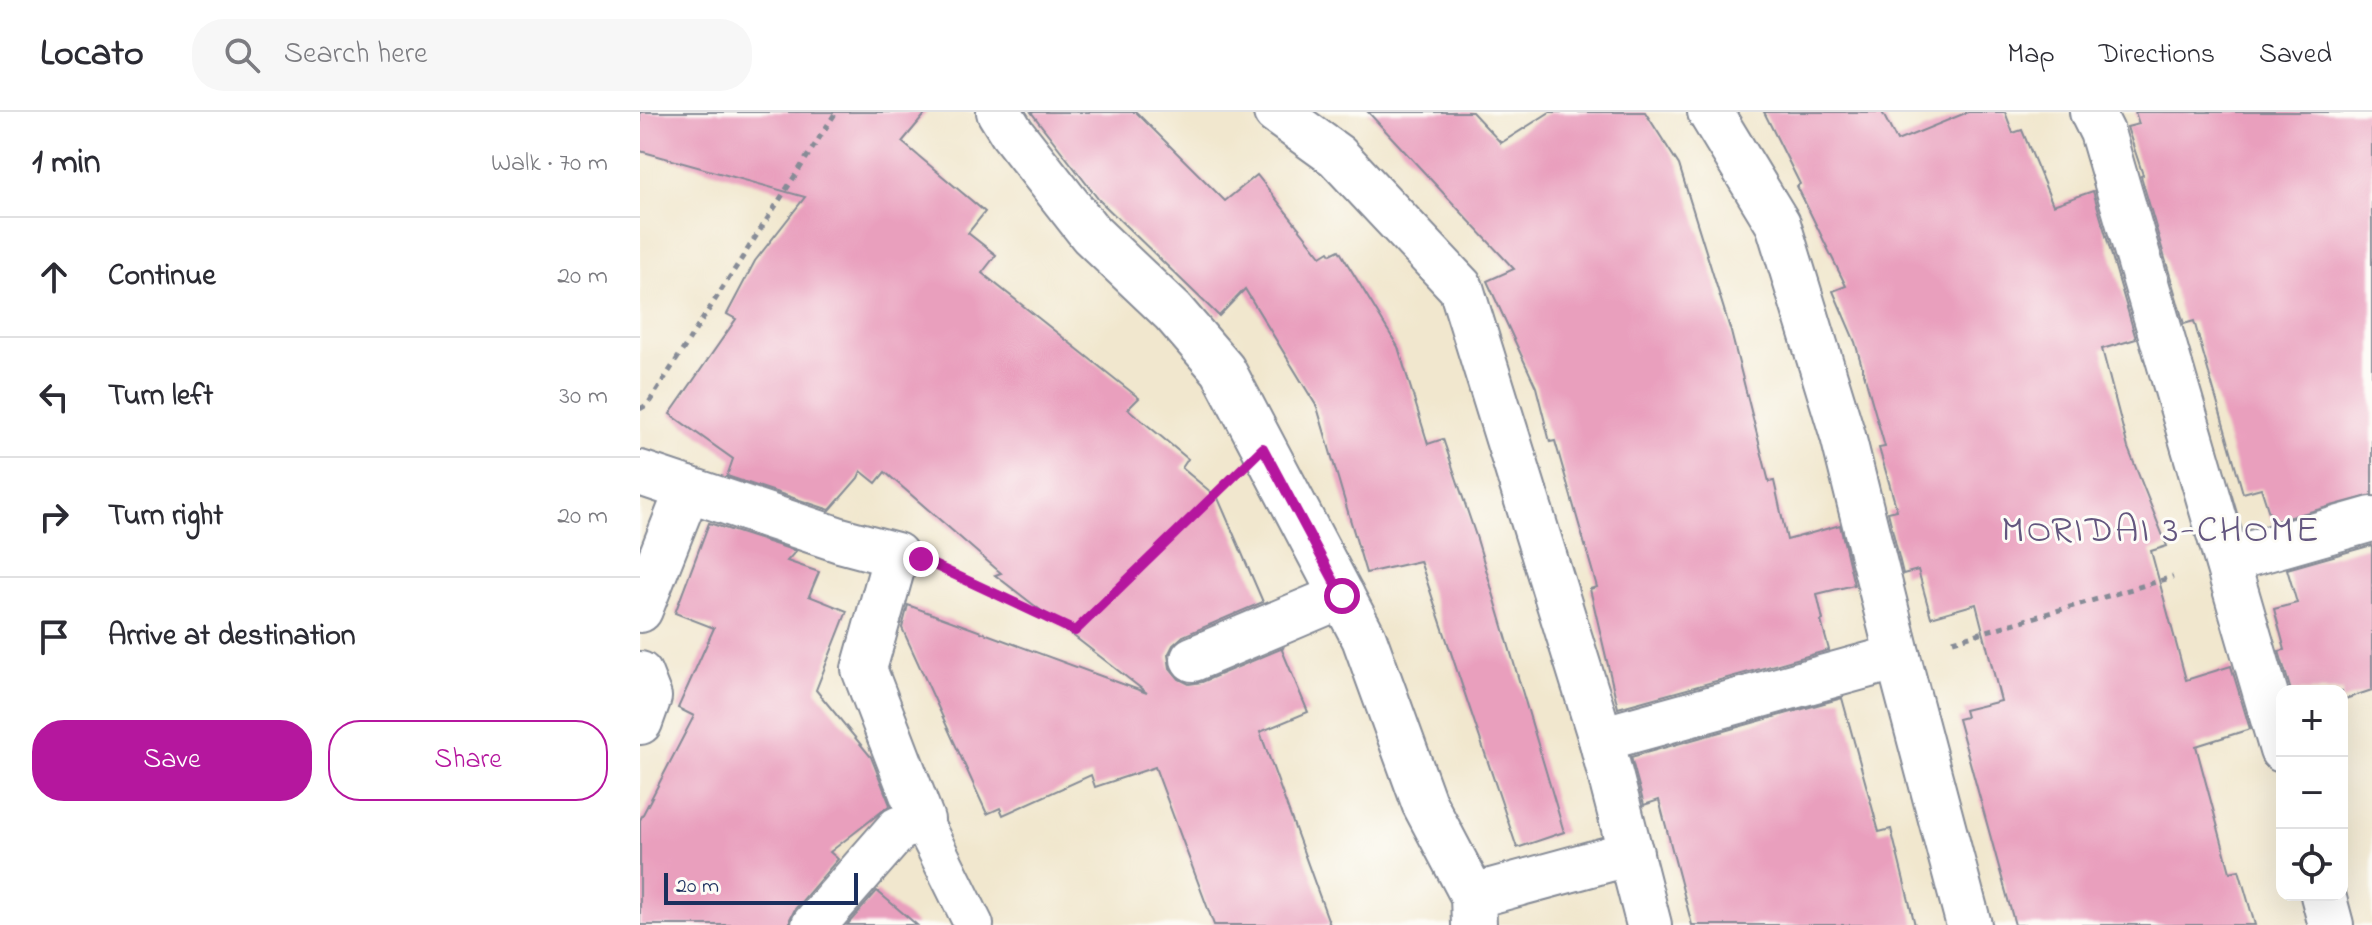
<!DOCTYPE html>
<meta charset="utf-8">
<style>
:root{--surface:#fff;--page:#f7f7f7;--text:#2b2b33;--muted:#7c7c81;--line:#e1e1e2;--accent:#b5179e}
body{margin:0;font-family:"Indie Flower",sans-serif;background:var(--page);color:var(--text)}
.controls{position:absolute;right:24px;bottom:24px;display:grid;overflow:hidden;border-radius:16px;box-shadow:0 8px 32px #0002}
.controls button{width:72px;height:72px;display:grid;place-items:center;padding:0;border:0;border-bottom:2px solid var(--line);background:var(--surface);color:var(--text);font:40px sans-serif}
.scale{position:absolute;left:24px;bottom:20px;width:194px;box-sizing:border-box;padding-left:8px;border:4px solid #1b2f5e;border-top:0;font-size:22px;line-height:28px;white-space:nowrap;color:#1b2f5e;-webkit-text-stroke:6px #fdfcf7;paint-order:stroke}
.stop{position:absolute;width:24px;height:24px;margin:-18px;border:6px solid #b5179e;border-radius:50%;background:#fff}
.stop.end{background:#b5179e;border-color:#fff;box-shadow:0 2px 8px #0008}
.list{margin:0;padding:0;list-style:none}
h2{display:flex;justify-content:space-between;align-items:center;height:104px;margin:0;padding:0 32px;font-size:34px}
h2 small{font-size:26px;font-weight:400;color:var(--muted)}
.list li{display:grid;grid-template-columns:52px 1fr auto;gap:24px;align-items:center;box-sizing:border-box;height:120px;padding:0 32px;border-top:2px solid var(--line)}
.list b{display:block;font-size:30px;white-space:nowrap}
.list em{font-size:26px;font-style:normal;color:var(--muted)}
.actions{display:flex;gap:16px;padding:24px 32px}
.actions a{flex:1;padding:18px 0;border:2px solid var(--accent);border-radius:32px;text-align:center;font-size:28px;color:var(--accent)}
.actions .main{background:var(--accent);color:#fff}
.icon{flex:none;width:44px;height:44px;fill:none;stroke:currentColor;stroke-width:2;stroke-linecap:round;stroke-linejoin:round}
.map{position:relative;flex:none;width:1732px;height:813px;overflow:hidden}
header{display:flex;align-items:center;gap:48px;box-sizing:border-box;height:112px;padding:0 40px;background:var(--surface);border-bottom:2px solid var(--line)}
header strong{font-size:38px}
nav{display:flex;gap:44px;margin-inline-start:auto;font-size:28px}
.search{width:560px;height:72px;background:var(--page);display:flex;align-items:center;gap:20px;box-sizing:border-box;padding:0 28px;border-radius:32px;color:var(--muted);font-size:30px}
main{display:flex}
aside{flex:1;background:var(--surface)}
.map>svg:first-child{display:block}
.building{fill:#e99fbd}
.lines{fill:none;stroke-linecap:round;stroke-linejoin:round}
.service-casing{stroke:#868b96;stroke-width:42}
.minor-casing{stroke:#868b96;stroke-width:48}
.path{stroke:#868b96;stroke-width:5;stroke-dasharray:6 6;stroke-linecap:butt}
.service{stroke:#fff;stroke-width:38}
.minor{stroke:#fff;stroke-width:44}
.route{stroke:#b5179e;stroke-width:10}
.labels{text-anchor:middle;stroke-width:6;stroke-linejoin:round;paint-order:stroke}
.neighbourhood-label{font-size:38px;letter-spacing:2px;fill:#63567f;stroke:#fdfcf7}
</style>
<header>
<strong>Locato</strong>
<div class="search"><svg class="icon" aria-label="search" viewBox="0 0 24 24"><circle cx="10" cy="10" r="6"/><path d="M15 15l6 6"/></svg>Search here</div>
<nav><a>Map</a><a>Directions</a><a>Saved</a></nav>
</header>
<main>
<aside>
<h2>1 min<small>Walk · 70 m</small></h2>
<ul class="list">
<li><svg class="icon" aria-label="ahead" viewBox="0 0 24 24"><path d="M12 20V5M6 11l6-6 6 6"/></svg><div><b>Continue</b></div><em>20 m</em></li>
<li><svg class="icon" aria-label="left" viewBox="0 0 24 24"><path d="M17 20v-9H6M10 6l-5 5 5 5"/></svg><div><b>Turn left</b></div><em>30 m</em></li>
<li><svg class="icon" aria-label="right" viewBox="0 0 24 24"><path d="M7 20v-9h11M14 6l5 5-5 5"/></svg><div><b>Turn right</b></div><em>20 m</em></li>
<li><svg class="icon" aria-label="arrive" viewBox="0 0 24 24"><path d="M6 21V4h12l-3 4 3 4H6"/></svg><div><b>Arrive at destination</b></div></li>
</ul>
<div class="actions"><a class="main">Save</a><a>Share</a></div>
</aside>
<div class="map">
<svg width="1732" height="813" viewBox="0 0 1732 813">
<rect width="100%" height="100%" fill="#fdfcf7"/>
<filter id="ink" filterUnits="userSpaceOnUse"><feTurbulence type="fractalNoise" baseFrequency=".0125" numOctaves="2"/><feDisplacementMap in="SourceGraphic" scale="16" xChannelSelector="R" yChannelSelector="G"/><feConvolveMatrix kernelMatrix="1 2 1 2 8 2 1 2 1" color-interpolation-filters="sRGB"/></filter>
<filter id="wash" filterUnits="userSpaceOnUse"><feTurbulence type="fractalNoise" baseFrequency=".006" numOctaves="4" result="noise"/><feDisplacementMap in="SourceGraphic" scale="32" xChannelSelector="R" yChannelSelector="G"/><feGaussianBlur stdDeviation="1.8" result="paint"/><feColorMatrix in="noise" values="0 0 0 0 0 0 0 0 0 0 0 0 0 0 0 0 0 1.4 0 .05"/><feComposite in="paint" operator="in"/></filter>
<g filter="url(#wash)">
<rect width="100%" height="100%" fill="#f1e7ce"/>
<g id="blocks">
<g class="building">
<polygon points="0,0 287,0 262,30 345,100 328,121 356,143 342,161 499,286 488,297 548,347 542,356 578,386 623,490 543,524 533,533 528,543 530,556 539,567 549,572 562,570 643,536 642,538 668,600 620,620 690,813 574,813 515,655 455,675 451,663 363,703 360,696 347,702 262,516 268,493 507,581 355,463 361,461 245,360 236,371 221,359 218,366 190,398 87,364 93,347 30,302 96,207 87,202 115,149 165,85 0,39"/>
<polygon points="391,0 496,0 585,89 617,63 681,144 689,139 691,142 699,138 758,235 788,332 803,327 837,427 924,720 877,736 780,449 726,461 677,295 605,177 579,204 459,88"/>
<polygon points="728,0 832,0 861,31 910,0 1005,0 1039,53 1091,220 1129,370 1134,369 1147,428 1200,413 1214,473 1177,482 1183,508 1181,509 1189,538 978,596 950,477 957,475 915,329 910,330 896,275 847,169 874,157"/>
<polygon points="1124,0 1242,0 1257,29 1328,0 1365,0 1373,21 1382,18 1413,93 1453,79 1496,227 1462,237 1488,336 1527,434 1511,439 1546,568 1591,554 1610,617 1556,634 1590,760 1599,758 1615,813 1375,813 1318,607 1326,605 1324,598 1361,589 1336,492 1291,505 1278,458 1263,462 1248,400 1257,398 1239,336 1245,335 1215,230 1193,179 1206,174 1157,74 1160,72"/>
<polygon points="1495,0 1732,0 1732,383 1632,410 1621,376 1603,381 1554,209 1544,212 1501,64 1503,63 1487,15 1499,12"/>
<polygon points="69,411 156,439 147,449 179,460 169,484 207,499 176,578 231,645 250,693 190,740 198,747 155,797 150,807 150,813 0,813 0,708 54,604 38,596 74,516 35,501"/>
<polygon points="1732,433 1732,578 1702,588 1702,579 1651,579 1639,539 1645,538 1634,497 1657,491 1647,457"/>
<polygon points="1202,586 1239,720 1251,717 1275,813 1052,813 1019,688 1004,693 991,645"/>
<polygon points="237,779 277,813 207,813"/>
</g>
</g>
</g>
<g filter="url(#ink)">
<use href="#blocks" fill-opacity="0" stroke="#868b96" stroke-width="2"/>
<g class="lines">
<defs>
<polyline id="service" points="282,708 334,813"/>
<g id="minor">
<polyline points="359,0 372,21 451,122 533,200 583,258 724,526 784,691 833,784 834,813"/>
<polyline points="636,0 697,44 821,176 961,627 1009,813"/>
<polyline points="1070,0 1138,112 1203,324 1258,545 1329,813"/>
<polyline points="1452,0 1462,20 1642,638"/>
<polyline points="0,361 200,428 256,443 224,557 282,708 258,717 174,813"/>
<polyline points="1588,448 1732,407"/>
<polyline points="0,498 48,377"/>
<polyline points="553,547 702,484"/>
<polyline points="0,562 9,585 0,610"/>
<polyline points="961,627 1258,545"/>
<polyline points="1683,783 1691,813"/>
<polyline points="833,784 991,741"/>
</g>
</defs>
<use href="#service" class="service-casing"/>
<use href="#minor" class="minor-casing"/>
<g class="path">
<polyline points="0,297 8,292 196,0"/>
<polyline points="308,459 435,519 582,375"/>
<polyline points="1313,529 1533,465"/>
</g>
<use href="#service" class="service"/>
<use href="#minor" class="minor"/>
</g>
</g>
<g class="lines" filter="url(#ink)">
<polyline class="route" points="281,447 435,519 623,336 702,484"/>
</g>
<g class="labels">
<g class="neighbourhood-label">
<text x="1521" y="429">MORIDAI 3-CHOME</text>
</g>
</g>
</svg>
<div class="controls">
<button>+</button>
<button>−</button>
<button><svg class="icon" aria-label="locate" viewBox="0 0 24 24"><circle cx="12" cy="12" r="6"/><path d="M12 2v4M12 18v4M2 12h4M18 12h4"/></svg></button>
</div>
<div class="scale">20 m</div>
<div class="stop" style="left:702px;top:484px"></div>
<div class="stop end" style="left:281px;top:447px"></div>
</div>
</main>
